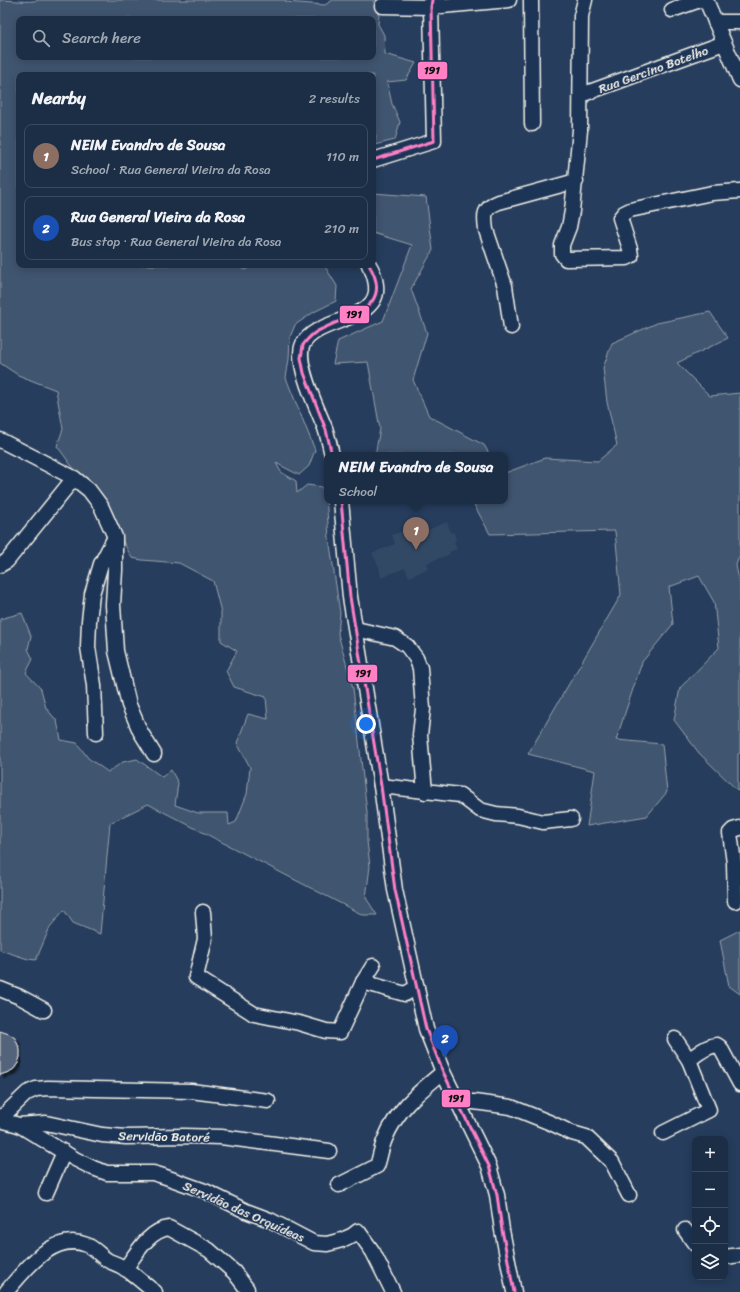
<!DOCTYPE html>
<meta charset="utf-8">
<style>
:root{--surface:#1c2e46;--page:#293a51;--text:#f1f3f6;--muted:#a0a8b3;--line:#3a4a5f;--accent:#d6ab8b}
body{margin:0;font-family:Sriracha,sans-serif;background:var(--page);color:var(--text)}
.controls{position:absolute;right:12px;bottom:12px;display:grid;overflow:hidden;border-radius:8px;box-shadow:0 2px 10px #0003}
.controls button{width:36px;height:36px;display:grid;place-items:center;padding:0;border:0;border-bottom:1px solid var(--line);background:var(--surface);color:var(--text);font:20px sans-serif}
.you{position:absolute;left:366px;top:724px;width:14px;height:14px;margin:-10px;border:3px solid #fff;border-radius:50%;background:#1a73e8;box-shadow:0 0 0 6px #1a73e833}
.badge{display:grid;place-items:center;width:26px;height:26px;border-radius:50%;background:var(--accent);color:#fff;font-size:13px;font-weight:700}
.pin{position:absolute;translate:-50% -33px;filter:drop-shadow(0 1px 2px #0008)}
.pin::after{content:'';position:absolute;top:21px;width:14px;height:12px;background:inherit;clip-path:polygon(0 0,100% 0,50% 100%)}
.popup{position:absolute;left:324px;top:452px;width:184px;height:52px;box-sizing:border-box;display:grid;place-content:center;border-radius:8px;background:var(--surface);filter:drop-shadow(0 1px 3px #0005);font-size:13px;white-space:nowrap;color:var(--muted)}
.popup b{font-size:15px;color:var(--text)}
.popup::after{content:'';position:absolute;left:50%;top:100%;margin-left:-8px;border:8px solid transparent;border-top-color:var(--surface)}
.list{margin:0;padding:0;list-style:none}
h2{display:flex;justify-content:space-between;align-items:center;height:52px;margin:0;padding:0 16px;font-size:17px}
h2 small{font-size:13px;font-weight:400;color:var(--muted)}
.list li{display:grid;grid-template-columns:26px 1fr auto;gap:12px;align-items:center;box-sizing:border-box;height:64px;margin:0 8px 8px;padding:0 8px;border:1px solid var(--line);border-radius:8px}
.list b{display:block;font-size:15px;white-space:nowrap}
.list p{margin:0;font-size:13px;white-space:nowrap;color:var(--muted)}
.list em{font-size:13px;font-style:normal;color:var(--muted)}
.icon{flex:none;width:22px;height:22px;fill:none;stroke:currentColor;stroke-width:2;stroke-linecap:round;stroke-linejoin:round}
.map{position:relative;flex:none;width:740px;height:1292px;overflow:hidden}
.search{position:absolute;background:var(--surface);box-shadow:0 2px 10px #0003;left:16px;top:16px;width:360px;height:44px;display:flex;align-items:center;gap:10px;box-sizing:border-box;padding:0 14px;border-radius:8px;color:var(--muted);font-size:15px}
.panel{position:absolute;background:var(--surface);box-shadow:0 2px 10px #0003;left:16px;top:72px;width:360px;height:196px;border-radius:8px}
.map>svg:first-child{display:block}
.built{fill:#334966}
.green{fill:#40546f;stroke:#9aa2ac;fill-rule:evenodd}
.building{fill:#52647b;stroke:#f4f1e8;filter:url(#shadow)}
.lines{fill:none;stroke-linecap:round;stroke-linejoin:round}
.minor-casing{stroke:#f4f1e8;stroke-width:17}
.minor{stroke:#1d3557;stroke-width:14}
.bus-1-casing{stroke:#1d3557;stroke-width:6}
.bus-1{stroke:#ff80c5;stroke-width:3}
.labels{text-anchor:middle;stroke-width:3;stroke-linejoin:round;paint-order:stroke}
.street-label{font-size:13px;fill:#f4f1e8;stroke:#1d3557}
.line-badge{stroke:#1d3557;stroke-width:1.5}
.pale-badge-label{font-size:11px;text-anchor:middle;font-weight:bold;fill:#111}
</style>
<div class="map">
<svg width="740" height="1292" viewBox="0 0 740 1292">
<defs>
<filter id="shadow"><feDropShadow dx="3.5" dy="3.5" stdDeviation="1" flood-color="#0009"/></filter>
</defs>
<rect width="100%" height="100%" fill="#263d5d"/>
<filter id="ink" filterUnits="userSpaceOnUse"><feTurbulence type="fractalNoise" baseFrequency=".025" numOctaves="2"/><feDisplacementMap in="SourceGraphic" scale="8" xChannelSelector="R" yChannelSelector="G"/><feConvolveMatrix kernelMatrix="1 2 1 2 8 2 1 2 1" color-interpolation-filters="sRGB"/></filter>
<g filter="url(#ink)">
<polygon class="built" points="447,522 451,533 454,532 456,540 454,542 457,549 449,552 450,554 427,563 429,568 409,577 405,568 381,578 379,567 372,553 395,544 392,535 412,527 415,535"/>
<g class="green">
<path d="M0,0c13,0 27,3 39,0h246l1,2 39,3 8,-5h40l6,15 -1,9 6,11 1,19 31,9 -10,17 -19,2 5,22 8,18 -5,18 -21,5 2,-9 -3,-5v-56h-354v190h218l7,5 12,-5h68l13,21 -1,15 -22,11 -19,13 -5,12 -1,22 -3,19 29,72 -6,16 -10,9 -23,-12 5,9 15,9 1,12 10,-8 15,2 4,9 3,42 11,75 -2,21 15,54 14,125v28l3,25 -4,32 11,17h-14l-215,-111 -38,19 -10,111 -27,-11 -9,-13 -14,17 -14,33 -8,-1 -28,-9v-331l22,-6 9,23 -3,13 5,10 -7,14 15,16 5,19 11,13 4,19 16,3 11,15 20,14 15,-10 14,-3 25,18 9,-7 7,13 -3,22 23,8h30l1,12 7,-3 11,-28 3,-27 -13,-24 11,-29 20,5 -2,-22 -32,-10 -8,-16 11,-20 -16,-10v-29l-8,-31 -34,-18 -37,-3 -10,-2 -12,-22 -14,-35 -32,-32 -17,-23 6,-17 -7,-39 -38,-15 -18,-12zM19,19h354v38h-354z"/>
<polygon points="373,193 426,197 433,250 411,289 427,333 413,380 429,416 484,445 490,455 375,455 380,429 368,362 333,364 338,341 383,321 412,245 373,233"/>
<polygon points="710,312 728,338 677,363 710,396 740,393 740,554 736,565 740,586 740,753 738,754 738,791 699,753 674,720 680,688 719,648 714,602 699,576 669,587 673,624 642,662 616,740 662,744 667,792 647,816 587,826 595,771 528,754 621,595 615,531 490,534 472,501 505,501 505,473 545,458 598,461 617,445 607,402 603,368 612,343 657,323"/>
<polygon points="740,930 740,994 729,986 720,940"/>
</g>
<polygon class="building" points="0,1031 9,1034 15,1038 20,1050 20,1057 18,1063 14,1069 9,1072 0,1075"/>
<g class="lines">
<defs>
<g id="minor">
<polyline points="531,0 532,124"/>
<polyline points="585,0 581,16 580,130 572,211 569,227 562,245 562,254 566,259 627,258 631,256 630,249 620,218 624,213 630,210 712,193 740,191"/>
<polyline points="706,0 740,80"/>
<polyline points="382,6 431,7 509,0"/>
<polyline points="672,10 700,0"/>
<polyline points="715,22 740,22"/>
<polyline points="581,95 724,43"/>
<polyline points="373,160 434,141 431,7 432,0"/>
<path d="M511,327l-6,-41 -19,-56c-2,-15 -3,-22 13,-28l77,-21"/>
<polyline points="0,440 74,478 89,490 101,506 115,537 115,570 113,605 116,651 129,705 140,731 154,754"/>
<path d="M332,455c-2,-9 -4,-18 -7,-27 -7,-18 -31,-66 -22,-84 14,-27 78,-22 73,-59 -1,-8 -3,-14 -7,-20"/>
<polyline points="341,501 350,597 381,786 395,890 426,1029 443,1072 489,1166 497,1195 502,1230 514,1292"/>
<polyline points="0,565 7,561 74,478"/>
<polyline points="356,629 395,638 407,646 416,658 420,668 423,709 420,735 425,792"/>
<polyline points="96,733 94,685 88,647 89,621 92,594 101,564 114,539"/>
<polyline points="381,786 460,795 480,810 496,814 518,816 543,822 571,819"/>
<polyline points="735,901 734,863 730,833 733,830 740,828"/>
<polyline points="203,912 205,939 196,977 254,1014 299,1023 326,1031 340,1032 363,982 373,966"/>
<polyline points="363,982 405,994 417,987"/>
<polyline points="0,989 20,997 44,1010"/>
<polyline points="675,1039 689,1060"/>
<polyline points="457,1102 474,1102 511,1107 551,1123 572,1133 586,1137 612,1162 629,1195"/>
<polyline points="0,1119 27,1093 36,1089 48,1088 191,1091 268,1101"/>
<polyline points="0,1120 19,1125 46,1123 102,1135 126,1137 184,1136 221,1137 329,1151"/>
<polyline points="19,1125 75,1159 93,1168 107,1173 153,1173 163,1176 205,1191 246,1211 270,1220 314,1243 327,1244 342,1240 353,1235 358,1231 373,1252 393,1292"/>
<path d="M663,1133l46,-23 -20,-50c8,-6 17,-14 28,-15l3,2 20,37"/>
<path d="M339,1185l38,-19c3,-8 4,-18 8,-27 12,-30 34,-47 58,-67"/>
<polyline points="46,1193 64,1152"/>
<polyline points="685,1230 695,1244"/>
<polyline points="725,1257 740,1255"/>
<path d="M125,1269c11,-15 24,-39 44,-41l40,22 25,22 13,17"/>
<path d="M6,1292c19,-22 47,-61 81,-47 7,3 13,10 20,15 6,3 13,5 19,9 10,7 19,16 29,23"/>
</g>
</defs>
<use href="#minor" class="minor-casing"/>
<use href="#minor" class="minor"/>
<defs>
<g id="bus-1">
<polyline points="432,0 431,7 434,141"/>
<polyline points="373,160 434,141"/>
<path d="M303,345c5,-7 11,-13 19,-16 27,-14 73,-21 47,-64"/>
<polyline points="303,345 301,358 304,373 326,430 332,455"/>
<polyline points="341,501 350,597 381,786 395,890 426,1029 443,1072 489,1166 497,1195 502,1230 514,1292"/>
</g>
</defs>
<use href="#bus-1" class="bus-1-casing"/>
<use href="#bus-1" class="bus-1"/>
</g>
</g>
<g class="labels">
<g class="street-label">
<text transform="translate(653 69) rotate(-20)" y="5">Rua Gercino Botelho</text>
<text transform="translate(164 1136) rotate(1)" y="5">Servidão Batoré</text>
<text transform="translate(244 1211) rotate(24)" y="5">Servidão das Orquídeas</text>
</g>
</g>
<g class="line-badge">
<rect x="417" y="61" width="31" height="19" rx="4" fill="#ff80c5"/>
<rect x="339" y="305" width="31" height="19" rx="4" fill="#ff80c5"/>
<rect x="347" y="664" width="31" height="19" rx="4" fill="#ff80c5"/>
<rect x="441" y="1089" width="30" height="19" rx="4" fill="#ff80c5"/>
</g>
<g class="pale-badge-label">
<text x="432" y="74">191</text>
<text x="354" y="318">191</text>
<text x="363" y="677">191</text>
<text x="456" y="1102">191</text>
</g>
</svg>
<div class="controls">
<button>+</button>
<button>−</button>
<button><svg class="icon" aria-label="locate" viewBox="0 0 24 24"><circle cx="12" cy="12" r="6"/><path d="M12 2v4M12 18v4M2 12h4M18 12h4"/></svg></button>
<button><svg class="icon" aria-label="layers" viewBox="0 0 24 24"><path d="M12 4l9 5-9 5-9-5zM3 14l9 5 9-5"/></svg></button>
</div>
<div class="you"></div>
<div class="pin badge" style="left:416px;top:550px;background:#8d6e63">1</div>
<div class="popup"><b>NEIM Evandro de Sousa</b>School</div>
<div class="pin badge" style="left:445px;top:1058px;background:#1a4fb4">2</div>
<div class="search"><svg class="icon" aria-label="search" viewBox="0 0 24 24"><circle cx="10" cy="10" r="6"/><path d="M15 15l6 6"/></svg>Search here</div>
<section class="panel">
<h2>Nearby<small>2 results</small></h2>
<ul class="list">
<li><span class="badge" style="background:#8d6e63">1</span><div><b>NEIM Evandro de Sousa</b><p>School · Rua General Vieira da Rosa</p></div><em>110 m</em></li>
<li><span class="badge" style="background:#1a4fb4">2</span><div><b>Rua General Vieira da Rosa</b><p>Bus stop · Rua General Vieira da Rosa</p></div><em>210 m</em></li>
</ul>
</section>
</div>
